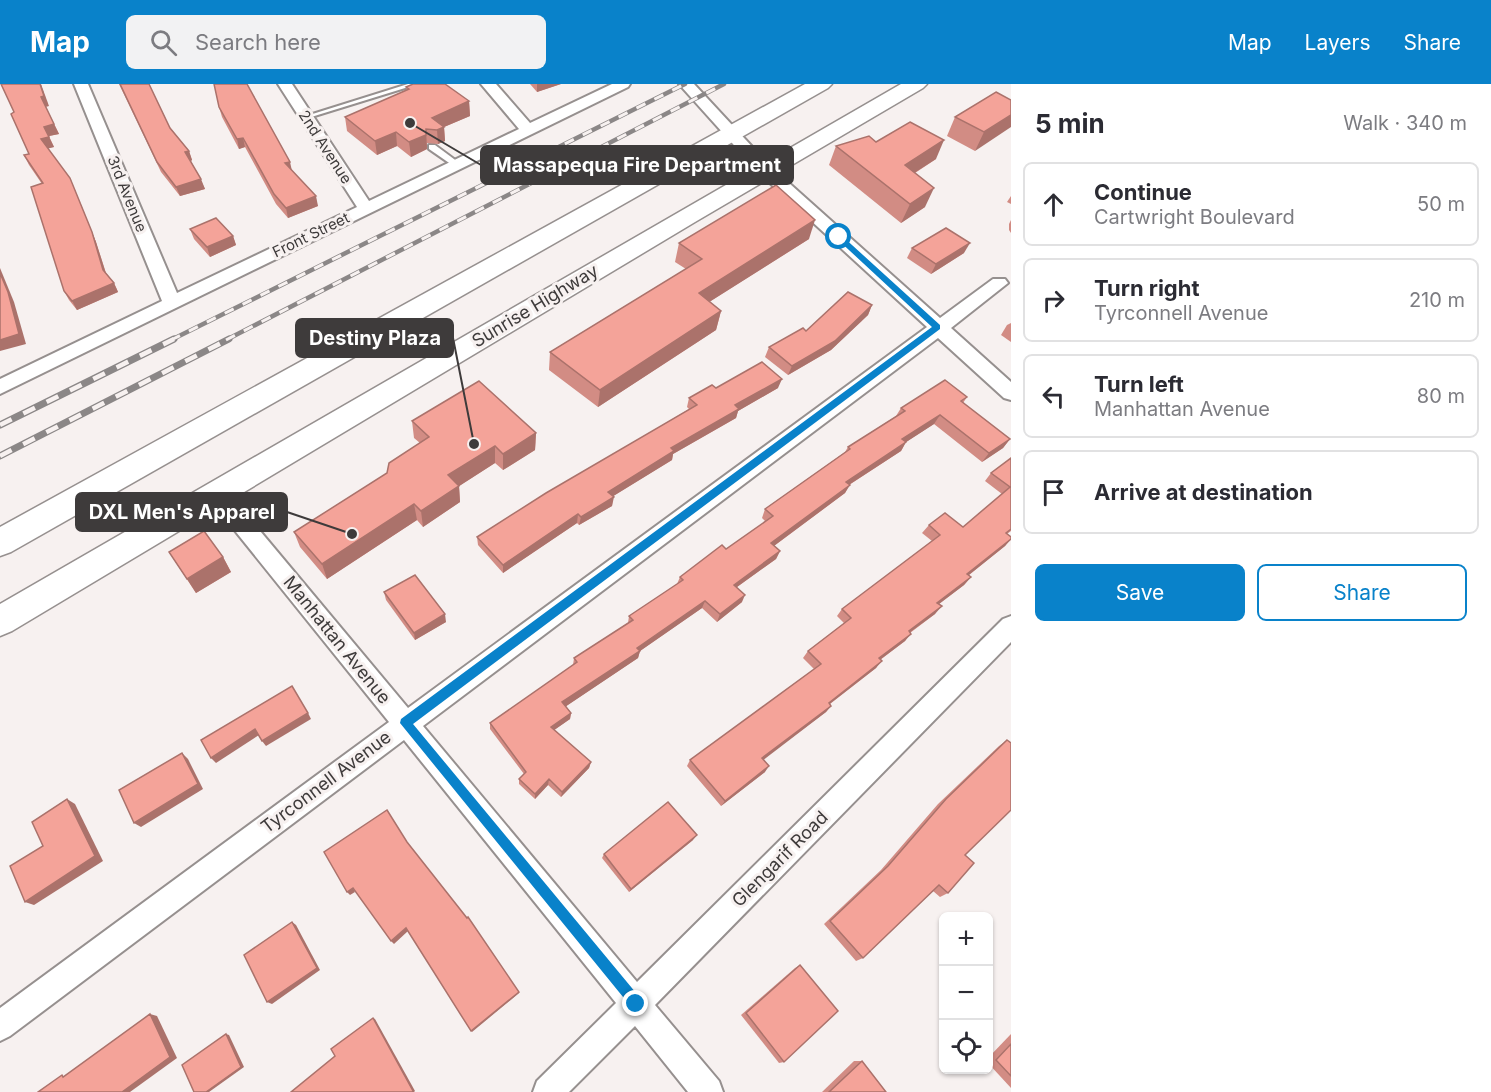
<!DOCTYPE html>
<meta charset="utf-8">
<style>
:root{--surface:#fff;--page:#f2f2f3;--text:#2b2b33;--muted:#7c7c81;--line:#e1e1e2;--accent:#0982ca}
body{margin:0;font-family:Inter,sans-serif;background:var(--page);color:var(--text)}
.controls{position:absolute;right:18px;bottom:18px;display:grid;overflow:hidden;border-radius:9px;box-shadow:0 2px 4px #0004}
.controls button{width:54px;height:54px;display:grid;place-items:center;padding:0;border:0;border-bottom:2px solid var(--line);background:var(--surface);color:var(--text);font:30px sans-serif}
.stop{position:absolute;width:18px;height:18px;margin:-14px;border:4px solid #0982ca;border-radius:50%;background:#fff}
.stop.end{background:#0982ca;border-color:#fff;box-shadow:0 2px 6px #0008}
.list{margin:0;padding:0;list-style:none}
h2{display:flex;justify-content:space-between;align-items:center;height:78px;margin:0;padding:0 24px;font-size:26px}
h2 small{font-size:20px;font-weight:400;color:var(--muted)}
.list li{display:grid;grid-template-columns:39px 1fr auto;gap:18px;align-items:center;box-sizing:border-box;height:84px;margin:0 12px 12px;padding:0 12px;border:2px solid var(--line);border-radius:9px}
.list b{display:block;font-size:22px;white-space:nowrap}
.list p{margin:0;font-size:20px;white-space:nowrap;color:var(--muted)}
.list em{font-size:20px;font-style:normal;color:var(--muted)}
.actions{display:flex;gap:12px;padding:18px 24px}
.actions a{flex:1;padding:14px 0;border:2px solid var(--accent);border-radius:9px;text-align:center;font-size:21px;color:var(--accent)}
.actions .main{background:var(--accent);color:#fff}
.icon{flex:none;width:33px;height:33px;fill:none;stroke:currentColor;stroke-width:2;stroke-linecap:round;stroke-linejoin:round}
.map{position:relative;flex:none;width:1011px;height:1008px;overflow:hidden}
header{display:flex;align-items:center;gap:36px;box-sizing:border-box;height:84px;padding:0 30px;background:var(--accent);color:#fff}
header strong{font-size:28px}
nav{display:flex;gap:33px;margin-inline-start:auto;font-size:21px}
.search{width:420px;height:54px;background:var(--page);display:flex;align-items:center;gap:15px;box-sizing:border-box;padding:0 21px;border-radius:9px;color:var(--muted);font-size:22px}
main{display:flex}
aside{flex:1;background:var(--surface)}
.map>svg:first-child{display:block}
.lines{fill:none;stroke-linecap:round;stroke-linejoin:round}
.lane-casing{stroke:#96908f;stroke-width:4}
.street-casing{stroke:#96908f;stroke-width:4}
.highway-casing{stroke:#96908f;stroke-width:3}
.lane{fill:#fff;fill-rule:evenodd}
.street{fill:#fff;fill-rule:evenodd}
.highway{fill:#fff;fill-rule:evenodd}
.rail-far1-casing{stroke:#8b8787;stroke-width:4.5}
.rail-casing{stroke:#8b8787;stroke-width:7}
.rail-far1{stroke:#f7f1f0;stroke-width:3;stroke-dasharray:10;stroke-linecap:butt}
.rail{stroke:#f7f1f0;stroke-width:4.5;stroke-dasharray:13;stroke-linecap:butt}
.wall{fill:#d28c84}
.shaded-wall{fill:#ab726b}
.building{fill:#f4a399;stroke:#ab726b;stroke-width:1.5}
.route{fill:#0982ca}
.labels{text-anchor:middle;stroke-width:6;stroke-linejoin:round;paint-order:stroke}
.far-street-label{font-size:15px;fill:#3e3b3b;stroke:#f7f1f0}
.street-label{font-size:18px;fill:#3e3b3b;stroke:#f7f1f0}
.leader{fill:none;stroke:#3e3b3b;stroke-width:2}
.callout-dot{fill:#3e3b3b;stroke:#f7f1f0;stroke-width:2}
.callout{fill:#3e3b3b;stroke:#3e3b3b;stroke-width:2}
.callout-label{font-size:20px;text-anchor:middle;font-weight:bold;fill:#fff}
</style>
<header>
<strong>Map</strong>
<div class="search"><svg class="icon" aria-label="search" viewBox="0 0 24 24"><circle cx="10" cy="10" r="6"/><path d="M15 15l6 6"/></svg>Search here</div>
<nav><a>Map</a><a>Layers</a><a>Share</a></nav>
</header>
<main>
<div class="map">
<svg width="1011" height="1008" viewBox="0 0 1011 1008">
<rect width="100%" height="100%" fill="#f7f1f0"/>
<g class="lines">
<defs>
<g id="lane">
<polygon points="408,0 418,0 308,34 303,33"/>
<polygon points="429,61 435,61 462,81 455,83 429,65"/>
</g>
<g id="street">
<polygon points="74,0 88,0 177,209 357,123 278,0 292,0 369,117 519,45 481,0 496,0 530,39 612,0 630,0 628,3 0,310 0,295 162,217"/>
<polygon points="679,0 694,0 771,83 940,234 993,195 1005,195 1008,199 951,244 1011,298 1011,316 1004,314 938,254 423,642 637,898 1003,535 1011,532 1011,558 655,921 719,997 723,1008 688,1008 635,942 569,1008 533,1008 537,997 616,919 404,656 10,952 0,957 0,924 389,638 211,417 208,411 211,405 218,403 225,405 408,624 927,243 759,89"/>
</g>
<g id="highway">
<polygon points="805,0 832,0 828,4 11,468 0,472 0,443"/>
<polygon points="901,0 927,0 923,4 695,138 12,547 0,552 0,520"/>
</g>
</defs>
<use href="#lane" class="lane-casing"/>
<use href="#street" class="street-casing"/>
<use href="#highway" class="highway-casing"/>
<use href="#lane" class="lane"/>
<use href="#street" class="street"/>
<use href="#highway" class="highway"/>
<defs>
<g id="rail-far1">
<polyline points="171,256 685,0"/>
<polyline points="226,256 724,0"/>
</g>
<g id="rail">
<polyline points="0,341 174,255"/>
<polyline points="0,372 229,255"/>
</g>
</defs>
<use href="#rail-far1" class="rail-far1-casing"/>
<use href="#rail" class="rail-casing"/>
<use href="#rail-far1" class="rail-far1"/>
<use href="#rail" class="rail"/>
</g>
<g class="wall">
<polygon points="119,0 149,0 170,44 189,67 192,76 191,77 205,105 180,112 161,88"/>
<polygon points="530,0 561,0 537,8"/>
<polygon points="406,3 469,17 470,32 444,43 445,57 438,60 427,59 427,65 411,73 397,62 377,71 347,47 345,33 407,6"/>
<polygon points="1011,16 975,67 947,52 955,33"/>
<polygon points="49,22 46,23 59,50 49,52 54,63 48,64 74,104 96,158 106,189 114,199 118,208 77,226 69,216 64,207 42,100 29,81 24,71 29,70 11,30"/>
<polygon points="219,23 291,86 318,122 288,134 276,120 245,63 239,65 222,33"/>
<polygon points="876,58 936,75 915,89 925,123 901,139 829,81 836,62"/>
<polygon points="1011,112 1011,120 1007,118"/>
<polygon points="1011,136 1011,149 1009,146 1009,140"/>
<polygon points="190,145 233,152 236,161 210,173 194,155"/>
<polygon points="809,155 709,218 721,227 716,246 598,323 549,286 550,268 686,185 675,178 679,159"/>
<polygon points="912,164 964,169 931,190 907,174"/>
<polygon points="872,221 868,231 831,266 788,291 765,273 769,263 806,247"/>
<polygon points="1011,239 1011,258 1001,251 1007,241"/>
<polygon points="716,304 778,304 738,327 736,334 673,370 672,376 613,412 612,422 579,441 577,439 503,489 478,461 477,453 689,325 687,323 689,314"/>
<polygon points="967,313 963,319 1010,355 1003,364 982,378 934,340 906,358 901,367 849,401 845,409 774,462 780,467 776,475 737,503 742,518 717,538 702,524 640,567 638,574 566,622 571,629 570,635 554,646 591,678 589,684 561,713 548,701 535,715 519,700 519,695 524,690 490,645 490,639 573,581 574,574 628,539 629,532 677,500 680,493 726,465 766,438 762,434 765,425 845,368 848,363 896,332 901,324"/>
<polygon points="412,337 536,349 535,366 503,386 495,379 459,402 460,418 423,443 417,436 327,495 300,463 294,448 387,389 420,359 414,354"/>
<polygon points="1011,374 1011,447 1007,450 1011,455 1005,462 969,491 971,493 964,501 939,520 935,530 910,549 905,557 880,576 876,584 830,620 831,622 826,628 763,675 765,688 721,722 687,682 690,676 814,585 803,574 808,567 844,539 837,532 842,525 932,457 922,449 929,441 963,443 1002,410 985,397 991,389"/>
<polygon points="169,468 223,473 231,488 196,509"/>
<polygon points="384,508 446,538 415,556 386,516"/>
<polygon points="1007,656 965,771 948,809 940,813 933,807 863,874 856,877 824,840 881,786 938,720 999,662"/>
<polygon points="693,756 629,808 602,774 604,770"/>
<polygon points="800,881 784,978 779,979 741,931 795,884"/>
<polygon points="1011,950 1011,1004 988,979 988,974"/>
<polygon points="854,977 862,977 886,1008 822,1008"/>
</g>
<g class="shaded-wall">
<polygon points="40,0 41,0 49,22 45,23 41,13"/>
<polygon points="537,0 561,0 537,8"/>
<polygon points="469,17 470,32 444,43 445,57 438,60 437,46 432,34"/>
<polygon points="1011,31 1011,43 975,67 984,48"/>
<polygon points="54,40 59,50 49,52 44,43"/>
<polygon points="426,45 427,65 411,73 409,58"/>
<polygon points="396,48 397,62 377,71 375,57"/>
<polygon points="49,53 54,63 46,65 41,55"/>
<polygon points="243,54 245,63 239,65 237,55"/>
<polygon points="944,56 936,75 897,100 905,81"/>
<polygon points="189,67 192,76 189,78 185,68"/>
<polygon points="290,78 292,87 285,79"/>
<polygon points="70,94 96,158 108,196 103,186"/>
<polygon points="201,95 205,105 180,112 176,103"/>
<polygon points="934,104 925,123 901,139 910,120"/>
<polygon points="316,112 318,122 288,134 286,124"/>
<polygon points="815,136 809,155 695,227 699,209"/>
<polygon points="233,152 236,161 210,173 207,163"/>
<polygon points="970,159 964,169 931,190 936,180"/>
<polygon points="0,184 14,218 26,260 0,267"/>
<polygon points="114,199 118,208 77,226 72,217"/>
<polygon points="872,221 868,231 831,266 788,291 792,282"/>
<polygon points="721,227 716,246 598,323 600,306"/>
<polygon points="782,295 778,304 738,327 736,334 673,370 672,376 607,416 608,408 735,321"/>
<polygon points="940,331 934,340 897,364 902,355"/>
<polygon points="536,349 535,366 503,386 503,370"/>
<polygon points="1010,355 1003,364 982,378 989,369"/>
<polygon points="906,358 901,367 841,406 846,398"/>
<polygon points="495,362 495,379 450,408 448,391"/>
<polygon points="850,401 845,409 767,467 771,459"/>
<polygon points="459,402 460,418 423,443 421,427"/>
<polygon points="614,413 612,422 579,441 581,433"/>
<polygon points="414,420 417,436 327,495 322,480"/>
<polygon points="578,430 577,439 503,489 503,481"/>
<polygon points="1011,455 1005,462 960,498 967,490"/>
<polygon points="780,467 776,475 730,508 734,501"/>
<polygon points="223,473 231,488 196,509 187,495"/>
<polygon points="971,493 964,501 931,526 937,519"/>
<polygon points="745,511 742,518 717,538 720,530"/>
<polygon points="705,517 702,524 640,567 638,574 562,625 562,618 637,564"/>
<polygon points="942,522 935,530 902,554 909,547"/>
<polygon points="445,530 446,538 415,556 414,549"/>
<polygon points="911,550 905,557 873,581 879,574"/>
<polygon points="882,577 876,584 823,625 829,619"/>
<polygon points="831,622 826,628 758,680 762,674"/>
<polygon points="308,629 311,635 266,662 262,657"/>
<polygon points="571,629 570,635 550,649 551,643"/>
<polygon points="255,645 259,651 216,679 211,674"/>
<polygon points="182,669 188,675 203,705 141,743 134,739"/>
<polygon points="591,678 589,684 561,713 562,708"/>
<polygon points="769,682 765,688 721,722 725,717"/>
<polygon points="549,695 548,701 535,715 535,710"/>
<polygon points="67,715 75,720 103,777 34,821 25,818"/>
<polygon points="697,751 693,756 629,808 631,805"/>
<polygon points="353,804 355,808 350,811 347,808"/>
<polygon points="292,838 296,841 320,886 272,920 267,918"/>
<polygon points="406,844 408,847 394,860 391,857"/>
<polygon points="519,908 519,909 472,948 471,947"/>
<polygon points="150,930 157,932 177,974 130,1008 122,1008"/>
<polygon points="373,934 375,935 415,1007 414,1008 412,1008"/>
<polygon points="226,950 229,951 244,983 209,1008 206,1008"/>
</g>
<g class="building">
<polygon points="1,0 40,0 44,12 41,13 54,40 44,43 49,53 41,55 70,94 92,148 103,186 114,199 72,217 64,207 31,103 43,99 24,71 29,70 11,30 14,28"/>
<polygon points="120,0 149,0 170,44 189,67 185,68 201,95 176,103 157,78"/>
<polygon points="214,0 247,0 290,78 285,79 316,112 286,124 274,110 243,54 237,55 219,23"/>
<polygon points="413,0 445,0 469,17 432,34 444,43 437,46 426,45 426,51 409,58 396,48 375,57 345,33 409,5 406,3"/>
<polygon points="996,8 1011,16 1011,31 984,48 955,33"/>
<polygon points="910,38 944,56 905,81 934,104 910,120 836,62 869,52 876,58"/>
<polygon points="776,101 815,136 699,209 721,227 600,306 550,268 702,175 679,159"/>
<polygon points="216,134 233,152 207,163 190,145"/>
<polygon points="946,144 970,159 936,180 912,164"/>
<polygon points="0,189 8,208 19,250 0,256"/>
<polygon points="848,208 872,221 835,257 792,282 769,263 803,244 806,247"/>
<polygon points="762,278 782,295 735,321 739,325 671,364 674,367 608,408 614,413 581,433 578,430 503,481 477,453 546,409 697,321 689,314 712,301 716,304"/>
<polygon points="945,296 967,313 961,317 1010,355 989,369 940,331 902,355 906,358 846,398 850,401 771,459 780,467 734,501 745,511 720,530 705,517 637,564 640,567 562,618 571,629 551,643 591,678 562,708 549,695 535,710 519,695 526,688 490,639 577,578 574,574 633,536 629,532 683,496 680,493 722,461 726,465 773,432 765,425 850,365 848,363 905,327 901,324"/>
<polygon points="479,297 536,349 503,370 495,362 448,391 459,402 421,427 414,420 322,480 294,448 387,389 389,379 429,353 412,337"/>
<polygon points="1011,374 1011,445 1006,449 1011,453 1011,455 967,490 971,493 937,519 942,522 909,547 911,550 879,574 882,577 829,619 831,622 762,674 769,682 725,717 690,676 821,580 808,567 851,534 842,525 940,451 929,441 945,429 963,443 1010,403 991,389"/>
<polygon points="204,447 223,473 187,495 169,468"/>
<polygon points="415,491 445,530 414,549 384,508"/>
<polygon points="292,602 308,629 262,657 255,645 211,674 201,656"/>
<polygon points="1007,656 1011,659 1011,726 965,771 974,779 948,809 939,801 863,874 830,837 888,782 946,715"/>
<polygon points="182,669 198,700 134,739 119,706"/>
<polygon points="67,715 95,772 25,818 10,782 43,762 32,738"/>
<polygon points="668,718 697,751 631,805 604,770"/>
<polygon points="387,726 407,758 467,834 468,833 519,908 471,947 406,844 391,857 353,804 347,808 324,768"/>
<polygon points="292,838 317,884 267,918 244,871"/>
<polygon points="800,881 838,927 784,978 746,929"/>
<polygon points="150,930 170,973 122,1008 38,1008 62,991 63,993"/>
<polygon points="373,934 413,1007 412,1008 291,1008 335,972 331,965"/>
<polygon points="226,950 241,983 206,1008 194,1008 182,981"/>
<polygon points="1011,960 1011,992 996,976"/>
<polygon points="862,977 886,1008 829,1008"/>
</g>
<polygon class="route" points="836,151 841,151 940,241 940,245 413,640 641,915 643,920 641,924 636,926 632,924 400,639 401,635 932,243 836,154"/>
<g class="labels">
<g class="far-street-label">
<text transform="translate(325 63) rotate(57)" y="5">2nd Avenue</text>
<text transform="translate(127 110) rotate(68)" y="5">3rd Avenue</text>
<text transform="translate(311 151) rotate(-26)" y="5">Front Street</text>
</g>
<g class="street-label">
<text transform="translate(535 222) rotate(-31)" y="6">Sunrise Highway</text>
<text transform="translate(337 556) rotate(51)" y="6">Manhattan Avenue</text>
<text transform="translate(326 698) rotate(-37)" y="6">Tyrconnell Avenue</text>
<text transform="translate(780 775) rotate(-45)" y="6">Glengarif Road</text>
</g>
</g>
<path class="leader" d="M410 39L481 81M474 360L453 254M352 450L287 428"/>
<g class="callout-dot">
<circle cx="410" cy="39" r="6"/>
<circle cx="474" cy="360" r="6"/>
<circle cx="352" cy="450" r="6"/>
</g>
<g class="callout">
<rect x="481" y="62" width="312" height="38" rx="6"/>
<rect x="296" y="235" width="157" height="38" rx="6"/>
<rect x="76" y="409" width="211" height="38" rx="6"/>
</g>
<g class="callout-label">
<text x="637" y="88">Massapequa Fire Department</text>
<text x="375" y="261">Destiny Plaza</text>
<text x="182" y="435">DXL Men's Apparel</text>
</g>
</svg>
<div class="controls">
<button>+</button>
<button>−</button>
<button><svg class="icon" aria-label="locate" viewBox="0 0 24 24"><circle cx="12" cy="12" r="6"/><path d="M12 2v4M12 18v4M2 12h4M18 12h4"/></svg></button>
</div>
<div class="stop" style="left:839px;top:153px"></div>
<div class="stop end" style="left:636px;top:920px"></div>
</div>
<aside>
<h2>5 min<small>Walk · 340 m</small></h2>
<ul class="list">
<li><svg class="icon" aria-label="ahead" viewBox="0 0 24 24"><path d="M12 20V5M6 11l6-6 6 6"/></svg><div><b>Continue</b><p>Cartwright Boulevard</p></div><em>50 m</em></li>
<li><svg class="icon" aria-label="right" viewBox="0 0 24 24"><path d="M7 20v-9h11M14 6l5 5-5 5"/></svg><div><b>Turn right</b><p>Tyrconnell Avenue</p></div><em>210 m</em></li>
<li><svg class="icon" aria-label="left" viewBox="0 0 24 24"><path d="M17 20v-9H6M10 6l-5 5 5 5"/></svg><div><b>Turn left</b><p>Manhattan Avenue</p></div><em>80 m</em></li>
<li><svg class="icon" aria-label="arrive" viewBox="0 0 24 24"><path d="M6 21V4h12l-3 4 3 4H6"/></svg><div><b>Arrive at destination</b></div></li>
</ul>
<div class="actions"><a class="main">Save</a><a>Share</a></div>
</aside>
</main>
